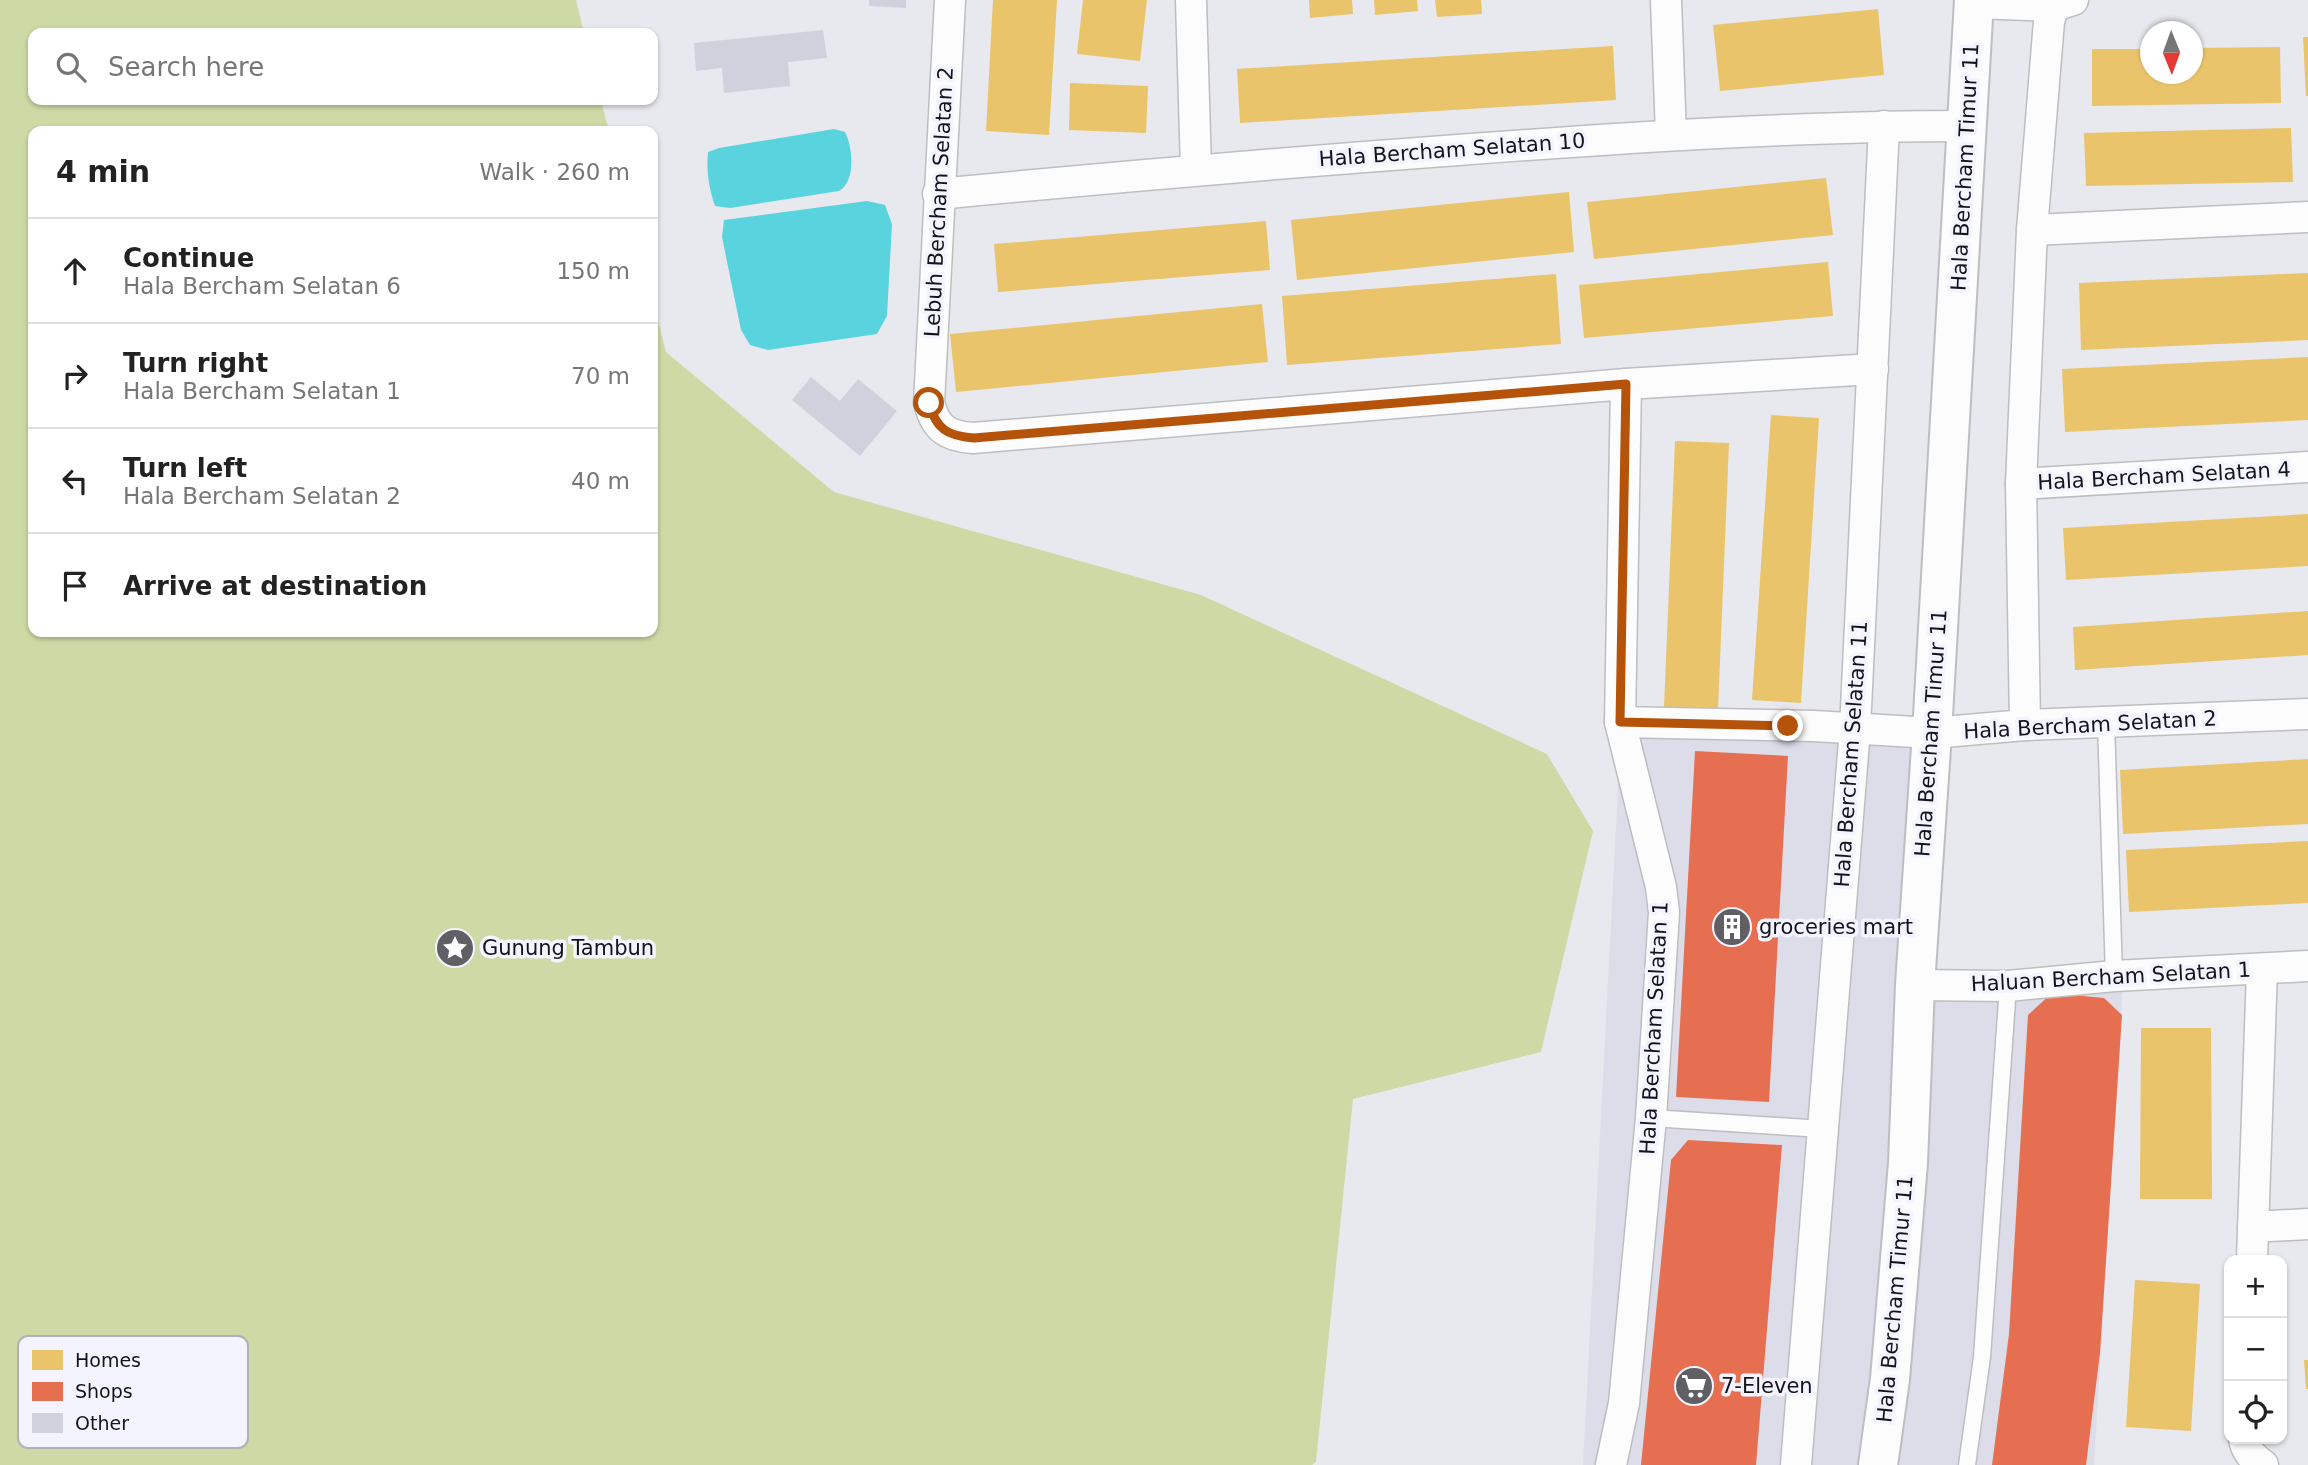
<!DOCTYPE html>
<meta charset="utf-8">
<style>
:root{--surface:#fff;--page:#f2f2f2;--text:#222;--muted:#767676;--line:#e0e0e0}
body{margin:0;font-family:"DejaVu Sans",sans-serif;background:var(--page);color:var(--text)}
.controls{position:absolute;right:21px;bottom:21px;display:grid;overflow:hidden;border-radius:14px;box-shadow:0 2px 5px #0004}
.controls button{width:63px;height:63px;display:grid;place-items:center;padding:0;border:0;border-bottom:2px solid var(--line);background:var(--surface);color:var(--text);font:35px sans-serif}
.compass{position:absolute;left:2140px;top:21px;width:63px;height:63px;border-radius:50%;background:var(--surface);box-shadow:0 2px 5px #0004;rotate:179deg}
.stop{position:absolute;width:21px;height:21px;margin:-16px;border:5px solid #b45309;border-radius:50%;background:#fff}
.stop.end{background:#b45309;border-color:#fff;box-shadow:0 2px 7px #0008}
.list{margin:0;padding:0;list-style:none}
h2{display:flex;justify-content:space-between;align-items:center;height:91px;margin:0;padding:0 28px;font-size:30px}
h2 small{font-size:23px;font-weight:400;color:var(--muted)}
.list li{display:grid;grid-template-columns:46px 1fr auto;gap:21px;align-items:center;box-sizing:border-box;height:105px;padding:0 28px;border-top:2px solid var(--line)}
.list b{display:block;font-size:26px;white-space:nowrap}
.list p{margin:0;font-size:23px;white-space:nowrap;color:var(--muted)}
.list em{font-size:23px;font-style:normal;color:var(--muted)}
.icon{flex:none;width:38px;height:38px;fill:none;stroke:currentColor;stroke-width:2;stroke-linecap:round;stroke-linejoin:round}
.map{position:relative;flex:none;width:2308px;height:1465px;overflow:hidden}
.search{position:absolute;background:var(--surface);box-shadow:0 2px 5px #0004;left:28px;top:28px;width:630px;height:77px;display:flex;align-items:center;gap:18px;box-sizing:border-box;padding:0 24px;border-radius:14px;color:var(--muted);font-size:26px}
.panel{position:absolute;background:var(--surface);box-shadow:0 2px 5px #0004;left:28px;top:126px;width:630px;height:511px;border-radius:14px}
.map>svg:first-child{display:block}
.built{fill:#dcdde9}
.green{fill:#cedaa6}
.water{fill:#59d4de}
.homes{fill:#e9c46a}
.shops{fill:#e76f51}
.building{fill:#d0d1dd}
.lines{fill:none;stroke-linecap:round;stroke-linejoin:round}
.lane-casing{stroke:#bdbec1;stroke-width:19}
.street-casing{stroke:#bdbec1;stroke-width:33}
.secondary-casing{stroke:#bdbec1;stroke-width:42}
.lane{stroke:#fcfcfc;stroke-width:16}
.street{stroke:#fcfcfc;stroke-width:30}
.secondary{stroke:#fcfcfc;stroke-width:38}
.route{stroke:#b45309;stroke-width:9}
.labels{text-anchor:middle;stroke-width:7;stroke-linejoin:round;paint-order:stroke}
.street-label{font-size:21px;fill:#151519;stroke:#f3f4ff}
.poi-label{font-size:21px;fill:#151519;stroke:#f3f4ff;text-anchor:start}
.key{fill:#f3f4ff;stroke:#b0b1ba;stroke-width:2}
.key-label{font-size:19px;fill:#151519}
</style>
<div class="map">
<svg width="2308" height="1465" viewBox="0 0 2308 1465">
<rect width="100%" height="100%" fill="#e8e9ee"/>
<polygon class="built" points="1621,729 1927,733 1915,985 2123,980 2094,1465 1583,1465"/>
<polygon class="green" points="0,0 576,0 584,33 33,33 33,100 601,100 609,131 33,131 33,632 653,632 653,302 666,352 834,492 1201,595 1547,754 1593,831 1541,1052 1353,1099 1316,1462 1312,1465 0,1465"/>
<g class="water">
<path d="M834,129l11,3c8,16 11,49 -6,59l-109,17 -15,-2c-6,-17 -9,-35 -7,-54l11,-4z"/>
<polygon points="867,201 885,205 892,224 887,316 877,334 768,350 750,345 741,330 722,237 724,220"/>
</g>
<g class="homes">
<polygon points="993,0 1057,0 1049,135 986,131"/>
<polygon points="1083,0 1147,0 1140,61 1077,54"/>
<polygon points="1309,0 1352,0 1353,14 1310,18"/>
<polygon points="1374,0 1417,0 1418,11 1375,15"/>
<polygon points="1435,0 1481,0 1482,14 1437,17"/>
<polygon points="1878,9 1884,75 1720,91 1713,25"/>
<polygon points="2303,37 2308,37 2308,96 2306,96"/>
<polygon points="1613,46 1616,100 1240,123 1237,69"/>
<polygon points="2280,47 2281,103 2092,106 2092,49 2150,49 2150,74 2192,74 2192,48"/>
<polygon points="1070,83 1148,86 1146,133 1069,130"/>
<polygon points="2291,128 2293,182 2086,186 2084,133"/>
<polygon points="1826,178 1833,235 1594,259 1587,202"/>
<polygon points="1569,192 1574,252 1297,280 1291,220"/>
<polygon points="1266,221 1270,270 998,292 994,244"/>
<polygon points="1828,262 1833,316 1584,338 1579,285"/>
<polygon points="2308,273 2308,340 2081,350 2079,283"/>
<polygon points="1556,274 1561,344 1287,365 1282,296"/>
<polygon points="1262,304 1268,362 956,392 950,334"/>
<polygon points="2308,357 2308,420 2065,432 2062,369"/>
<polygon points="1771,415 1819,418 1801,703 1752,700"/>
<polygon points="1675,441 1729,443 1718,710 1664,708"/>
<polygon points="2308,514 2308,566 2066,580 2063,528"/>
<polygon points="2308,611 2308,655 2075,670 2073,627"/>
<polygon points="2308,759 2308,824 2123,834 2120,770"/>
<polygon points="2308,841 2308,903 2129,912 2126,850"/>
<polygon points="2141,1028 2211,1028 2212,1199 2140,1199"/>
<polygon points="2135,1280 2200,1284 2191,1431 2126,1427"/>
<polygon points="2304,1360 2308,1360 2308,1389 2306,1389"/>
</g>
<g class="shops">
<polygon points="1695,751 1788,756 1769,1102 1676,1097"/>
<polygon points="2052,993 2104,998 2122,1015 2100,1353 2086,1465 1992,1465 2009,1334 2028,1015"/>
<polygon points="1688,1140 1782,1145 1756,1465 1641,1465 1671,1160"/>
</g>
<g class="building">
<polygon points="869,0 906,0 906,8 869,6"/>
<polygon points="823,30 827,58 788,62 790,86 724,93 722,68 696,71 694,43"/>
<polygon points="811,377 840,401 858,379 897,411 860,456 792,400"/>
</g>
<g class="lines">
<defs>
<g id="lane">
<polyline points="2106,722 2114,976"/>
<polyline points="1651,1118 1823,1129"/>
<polyline points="1967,1465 1982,1357 2008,986"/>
</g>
<g id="street">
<path d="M950,0l-21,403c7,26 18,33 44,35l653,-54 247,-15"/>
<polyline points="1191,0 1196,169"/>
<polyline points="1666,0 1671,135"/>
<polyline points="1974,3 2054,6"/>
<path d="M938,194c177,-17 355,-32 533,-45 165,-12 331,-23 497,-23"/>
<polyline points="2032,230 2308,217"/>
<polyline points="2021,484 2308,467"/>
<polyline points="1620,722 1814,726 1932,733 2025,725 2308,714"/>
<polyline points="2025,725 2021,484 2032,230 2049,21 2054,6 2073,0"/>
<polyline points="1915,985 2008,986 2114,976 2308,966"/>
<polyline points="2253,1227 2308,1224"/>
<polyline points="2252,1260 2262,969"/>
<path d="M2244,1439c2,12 9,19 19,26"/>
<polyline points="1611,1465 1624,1403 1651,1118 1664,912 1661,887 1620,722 1626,384"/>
<polyline points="1796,1465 1855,729 1884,126"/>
</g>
<polyline id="secondary" points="1878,1465 1890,1379 1908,1163 1915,985 1932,733 1974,0"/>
</defs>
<use href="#lane" class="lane-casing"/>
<use href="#street" class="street-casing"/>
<use href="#secondary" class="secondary-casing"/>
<use href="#lane" class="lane"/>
<use href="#street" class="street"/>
<use href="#secondary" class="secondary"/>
</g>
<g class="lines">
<path class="route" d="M929,403c7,26 18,33 45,35l652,-54 -6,338 168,4"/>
</g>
<defs>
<symbol id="building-disc" viewBox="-11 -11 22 22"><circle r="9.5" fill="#5f5f64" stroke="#f3f4ff"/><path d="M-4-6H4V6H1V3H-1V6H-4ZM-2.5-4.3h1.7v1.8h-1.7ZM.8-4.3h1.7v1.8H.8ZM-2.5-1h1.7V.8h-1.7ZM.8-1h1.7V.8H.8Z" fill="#fff"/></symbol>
<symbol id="sight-disc" viewBox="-11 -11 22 22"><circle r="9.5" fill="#5f5f64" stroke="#f3f4ff"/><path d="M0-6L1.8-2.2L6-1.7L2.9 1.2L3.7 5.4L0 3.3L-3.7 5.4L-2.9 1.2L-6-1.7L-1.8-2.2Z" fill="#fff"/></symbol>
<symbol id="supermarket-disc" viewBox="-11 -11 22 22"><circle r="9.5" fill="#5f5f64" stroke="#f3f4ff"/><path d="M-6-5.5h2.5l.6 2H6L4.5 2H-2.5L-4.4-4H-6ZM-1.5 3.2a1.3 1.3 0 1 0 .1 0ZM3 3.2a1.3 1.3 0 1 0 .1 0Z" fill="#fff"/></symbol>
</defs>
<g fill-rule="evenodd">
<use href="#building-disc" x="1710" y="905" width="44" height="44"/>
<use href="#sight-disc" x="433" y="926" width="44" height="44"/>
<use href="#supermarket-disc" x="1672" y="1364" width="44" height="44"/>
</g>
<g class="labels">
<g class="street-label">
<text transform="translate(1452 150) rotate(-4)" y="7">Hala Bercham Selatan 10</text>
<text transform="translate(1965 167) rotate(-87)" y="7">Hala Bercham Timur 11</text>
<text transform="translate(939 202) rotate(-87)" y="7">Lebuh Bercham Selatan 2</text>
<text transform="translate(2164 476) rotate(-3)" y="7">Hala Bercham Selatan 4</text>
<text transform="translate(2090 725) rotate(-3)" y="7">Hala Bercham Selatan 2</text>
<text transform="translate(1931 733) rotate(-86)" y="7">Hala Bercham Timur 11</text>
<text transform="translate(1851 754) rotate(-86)" y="7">Hala Bercham Selatan 11</text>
<text transform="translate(2111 977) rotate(-3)" y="7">Haluan Bercham Selatan 1</text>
<text transform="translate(1654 1028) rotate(-87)" y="7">Hala Bercham Selatan 1</text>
<text transform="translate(1895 1299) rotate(-85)" y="7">Hala Bercham Timur 11</text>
</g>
<g class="poi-label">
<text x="1759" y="934">groceries mart</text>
<text x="482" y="955">Gunung Tambun</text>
<text x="1721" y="1393">7-Eleven</text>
</g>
</g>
<rect x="18" y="1336" width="230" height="112" rx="10" class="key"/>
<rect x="32" y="1350" width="31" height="20" fill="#e9c46a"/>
<rect x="32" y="1382" width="31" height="19" fill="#e76f51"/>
<rect x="32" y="1413" width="31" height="20" fill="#d0d1dd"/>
<g class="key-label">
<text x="75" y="1367">Homes</text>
<text x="75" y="1398">Shops</text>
<text x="75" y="1430">Other</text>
</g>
</svg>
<div class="controls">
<button>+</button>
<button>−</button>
<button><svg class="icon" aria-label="locate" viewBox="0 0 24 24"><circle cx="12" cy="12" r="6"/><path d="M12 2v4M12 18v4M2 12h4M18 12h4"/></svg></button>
</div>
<svg class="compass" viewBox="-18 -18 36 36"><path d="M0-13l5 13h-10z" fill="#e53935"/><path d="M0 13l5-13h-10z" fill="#767676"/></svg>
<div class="stop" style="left:929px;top:403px"></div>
<div class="stop end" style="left:1788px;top:726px"></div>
<div class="search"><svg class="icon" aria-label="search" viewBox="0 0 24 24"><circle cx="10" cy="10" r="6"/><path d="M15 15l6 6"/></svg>Search here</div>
<section class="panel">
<h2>4 min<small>Walk · 260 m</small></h2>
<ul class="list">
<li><svg class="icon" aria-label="ahead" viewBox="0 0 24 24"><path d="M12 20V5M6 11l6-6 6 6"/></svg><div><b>Continue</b><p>Hala Bercham Selatan 6</p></div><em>150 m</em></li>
<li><svg class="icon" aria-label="right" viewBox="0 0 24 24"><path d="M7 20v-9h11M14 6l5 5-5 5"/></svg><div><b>Turn right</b><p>Hala Bercham Selatan 1</p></div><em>70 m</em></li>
<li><svg class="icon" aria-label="left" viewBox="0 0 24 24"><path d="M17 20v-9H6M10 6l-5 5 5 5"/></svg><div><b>Turn left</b><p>Hala Bercham Selatan 2</p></div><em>40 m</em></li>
<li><svg class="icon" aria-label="arrive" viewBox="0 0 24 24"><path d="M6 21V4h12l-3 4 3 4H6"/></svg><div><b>Arrive at destination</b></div></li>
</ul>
</section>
</div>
